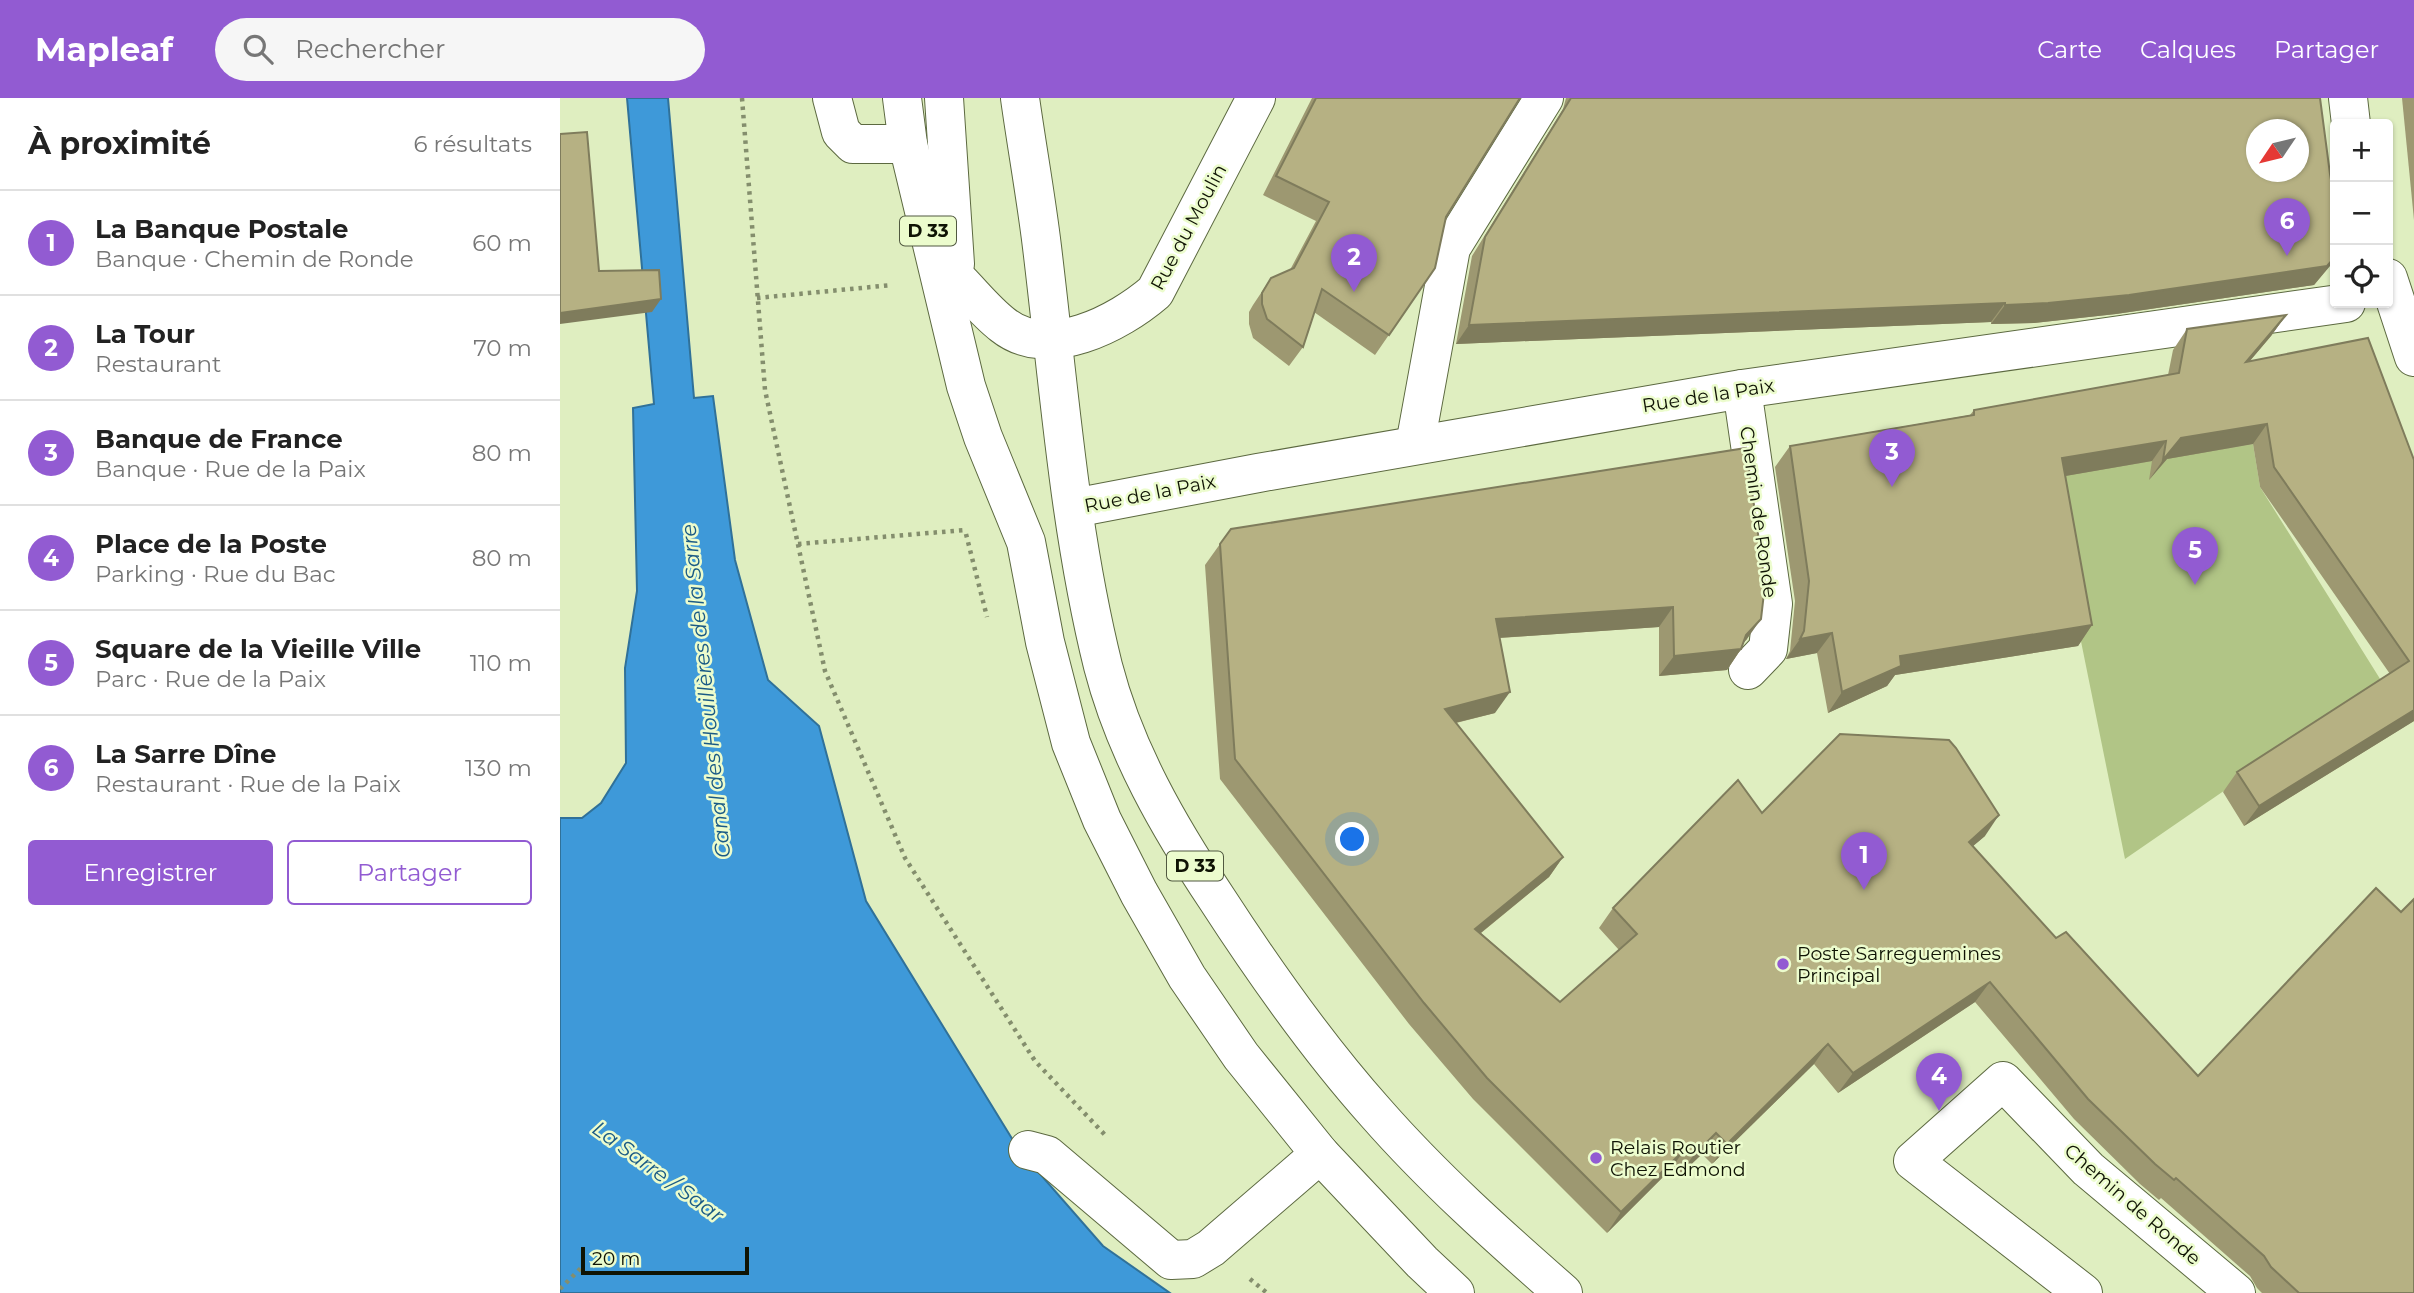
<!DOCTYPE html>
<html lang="fr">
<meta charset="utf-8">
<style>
:root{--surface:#fff;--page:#f6f6f6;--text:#222;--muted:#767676;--line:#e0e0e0;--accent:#925bd2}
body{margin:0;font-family:Montserrat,sans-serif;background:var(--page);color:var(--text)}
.controls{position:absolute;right:21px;top:21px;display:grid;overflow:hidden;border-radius:7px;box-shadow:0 2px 5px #0004}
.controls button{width:63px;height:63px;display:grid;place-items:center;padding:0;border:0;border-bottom:2px solid var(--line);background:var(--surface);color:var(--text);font:35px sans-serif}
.compass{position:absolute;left:1686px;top:21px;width:63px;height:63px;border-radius:50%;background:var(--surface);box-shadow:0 2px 5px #0004;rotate:235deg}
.scale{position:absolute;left:21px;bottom:18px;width:168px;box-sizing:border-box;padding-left:7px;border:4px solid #0f1304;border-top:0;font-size:19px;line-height:24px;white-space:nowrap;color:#0f1304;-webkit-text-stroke:5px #ecfccd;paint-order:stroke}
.you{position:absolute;left:793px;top:742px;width:24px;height:24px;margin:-18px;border:5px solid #fff;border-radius:50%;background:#1a73e8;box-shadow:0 0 0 10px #1a73e833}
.badge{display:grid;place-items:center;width:46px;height:46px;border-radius:50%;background:var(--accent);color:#fff;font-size:23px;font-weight:700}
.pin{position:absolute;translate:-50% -58px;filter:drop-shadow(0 2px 4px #0008)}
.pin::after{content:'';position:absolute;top:37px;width:24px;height:21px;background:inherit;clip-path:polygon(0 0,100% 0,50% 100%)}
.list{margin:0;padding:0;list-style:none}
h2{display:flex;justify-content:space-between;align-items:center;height:91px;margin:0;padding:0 28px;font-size:30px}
h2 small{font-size:23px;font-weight:400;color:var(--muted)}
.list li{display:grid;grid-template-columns:46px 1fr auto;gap:21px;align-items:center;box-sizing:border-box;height:105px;padding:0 28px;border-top:2px solid var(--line)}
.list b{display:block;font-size:26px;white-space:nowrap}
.list p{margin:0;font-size:23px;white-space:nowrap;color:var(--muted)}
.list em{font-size:23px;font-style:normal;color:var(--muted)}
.actions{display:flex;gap:14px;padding:21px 28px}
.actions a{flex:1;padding:16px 0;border:2px solid var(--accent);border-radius:7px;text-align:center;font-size:24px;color:var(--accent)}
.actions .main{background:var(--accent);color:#fff}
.icon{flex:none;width:38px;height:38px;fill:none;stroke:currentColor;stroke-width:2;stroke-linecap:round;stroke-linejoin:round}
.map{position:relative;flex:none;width:1854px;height:1195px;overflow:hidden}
header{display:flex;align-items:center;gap:42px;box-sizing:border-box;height:98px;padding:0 35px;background:var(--accent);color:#fff}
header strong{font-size:33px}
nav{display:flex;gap:38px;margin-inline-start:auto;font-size:24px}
.search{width:490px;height:63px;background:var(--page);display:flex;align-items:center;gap:18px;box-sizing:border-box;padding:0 24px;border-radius:38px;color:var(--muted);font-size:26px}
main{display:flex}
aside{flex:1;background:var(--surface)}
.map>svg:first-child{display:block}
.green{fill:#b1c586}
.water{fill:#3e99d9;stroke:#307199;stroke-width:2}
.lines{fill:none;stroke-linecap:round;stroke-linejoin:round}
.minor-casing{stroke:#5c6940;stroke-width:40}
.major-casing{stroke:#5c6940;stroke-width:40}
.path{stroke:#848e6d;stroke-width:4.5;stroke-dasharray:3.5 5;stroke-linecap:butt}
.minor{stroke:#fff;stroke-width:38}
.major{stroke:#fff;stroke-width:38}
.wall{fill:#9d9871}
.shaded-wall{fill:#7f7c5c}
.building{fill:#b6b183;stroke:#7f7c5c;stroke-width:2;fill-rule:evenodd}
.poi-dot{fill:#925bd2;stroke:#ecfccd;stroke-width:2.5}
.labels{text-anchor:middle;stroke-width:5;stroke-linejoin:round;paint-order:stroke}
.shield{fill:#ecfccd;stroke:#515940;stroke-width:2}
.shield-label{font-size:18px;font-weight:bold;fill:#0f1304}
.street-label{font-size:19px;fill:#0f1304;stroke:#ecfccd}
.poi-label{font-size:19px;fill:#0f1304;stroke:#ecfccd;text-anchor:start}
.water-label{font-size:21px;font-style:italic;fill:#1a5a85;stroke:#ecfccd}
</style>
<header>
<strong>Mapleaf</strong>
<div class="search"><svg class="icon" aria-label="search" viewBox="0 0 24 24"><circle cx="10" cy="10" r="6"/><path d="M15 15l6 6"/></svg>Rechercher</div>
<nav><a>Carte</a><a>Calques</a><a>Partager</a></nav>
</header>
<main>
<aside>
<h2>À proximité<small>6 résultats</small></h2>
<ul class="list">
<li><span class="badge">1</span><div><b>La Banque Postale</b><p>Banque · Chemin de Ronde</p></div><em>60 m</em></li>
<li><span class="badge">2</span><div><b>La Tour</b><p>Restaurant</p></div><em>70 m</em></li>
<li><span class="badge">3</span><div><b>Banque de France</b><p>Banque · Rue de la Paix</p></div><em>80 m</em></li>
<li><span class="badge">4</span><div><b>Place de la Poste</b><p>Parking · Rue du Bac</p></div><em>80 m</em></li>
<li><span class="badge">5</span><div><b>Square de la Vieille Ville</b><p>Parc · Rue de la Paix</p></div><em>110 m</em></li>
<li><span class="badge">6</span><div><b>La Sarre Dîne</b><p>Restaurant · Rue de la Paix</p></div><em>130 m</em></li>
</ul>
<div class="actions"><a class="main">Enregistrer</a><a>Partager</a></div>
</aside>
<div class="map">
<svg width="1854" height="1195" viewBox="0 0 1854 1195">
<rect width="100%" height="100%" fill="#dfeec0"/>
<polygon class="green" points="1693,346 1700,389 1822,584 1565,761 1488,380"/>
<polygon class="water" points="67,0 108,0 134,300 153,298 175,462 208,582 259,628 306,803 459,1052 543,1148 610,1195 0,1195 0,720 22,720 41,705 66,665 65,570 77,493 73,310 94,306"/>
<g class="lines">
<defs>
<g id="minor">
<polyline points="272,0 281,34 293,46 348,46"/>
<polyline points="1788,0 1791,26"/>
<polyline points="1828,180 1854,259"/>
<path d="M397,181c15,15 29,33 46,46 45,36 116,-2 152,-33l101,-194"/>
<polyline points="1182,291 1213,506 1208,551 1188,572"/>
<polyline points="855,347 891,150 984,0"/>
<polyline points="514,410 698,375 1182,291 1786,205"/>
<polyline points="468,1052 487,1057 611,1162 633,1161 651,1150 760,1056"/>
<polyline points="1523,1195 1353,1063 1443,983 1528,1071 1676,1195"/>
</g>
<g id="major">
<polyline points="342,0 348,46 406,288 423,339 466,444 485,544 511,645 542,722 579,795 627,879 681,958 760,1056 862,1164 895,1195"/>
<polyline points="384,0 395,166"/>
<path d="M460,0c7,50 16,99 22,149 17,140 27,282 61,419 22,85 66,161 114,233 48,74 100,148 159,214 57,65 122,123 187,180"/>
</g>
</defs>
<use href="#minor" class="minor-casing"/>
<use href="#major" class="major-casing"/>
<g class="path">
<polyline points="182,0 205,292 265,573 345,760 475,963 547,1039"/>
<polyline points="197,200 332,187"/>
<polyline points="406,436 427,519"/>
<polyline points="238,446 405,432"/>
<polyline points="690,1181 707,1195"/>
<polyline points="0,1191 21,1170"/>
</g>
<use href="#minor" class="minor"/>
<use href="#major" class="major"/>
</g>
<g class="wall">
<polygon points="752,0 960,0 886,119 875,170 815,257 754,214 743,249 729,268 693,240 689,226 689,214 693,207 711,180 730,172 756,123 703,97"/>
<polygon points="1006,0 1760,0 1770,76 1775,104 1775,161 1754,187 1556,216 1474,225 1431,226 1431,224 896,246 912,158 1003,11"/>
<polygon points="1842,0 1854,0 1854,122"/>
<polygon points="1726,217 1711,238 1689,264 1854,362 1854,623 1684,728 1663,694 1677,674 1830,576 1700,389 1693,346 1607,361 1589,382 1592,363 1505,378 1532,527 1518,548 1335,577 1327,588 1268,615 1257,555 1226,561 1230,553 1235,503 1215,369 1230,348 1410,317 1414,312 1608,277 1613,252 1627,231"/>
<polygon points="1186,350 1187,541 1183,545 1181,551 1167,572 1099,578 1099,529 939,540 935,615 896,625 1003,759 989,779 921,835 1000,904 1059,852 1039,830 1053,810 1202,715 1425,738 1413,748 1496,840 1638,978 1854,1195 1702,1195 1697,1190 1690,1178 1601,1100 1599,1102 1580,1086 1514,1021 1415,904 1278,995 1254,966 1152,1066 1142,1056 1118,1079 1111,1071 1047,1135 913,1001 849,926 660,681 645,467 660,446"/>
</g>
<g class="shaded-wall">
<polygon points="1775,159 1775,161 1770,168 1754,187 1556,216 1474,225 1431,226 1445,207"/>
<polygon points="101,201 92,214 0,226 0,215"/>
<polygon points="1445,205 1431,224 896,246 909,227"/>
<polygon points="1726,217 1711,238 1671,285 1686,264"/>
<polygon points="1707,326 1693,346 1607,361 1589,382 1603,362 1621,340"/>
<polygon points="1606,343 1592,363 1488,381 1502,360"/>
<polygon points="1113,509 1099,529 922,541 936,521"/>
<polygon points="1201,521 1187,541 1177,552 1181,551 1167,572 1099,578 1114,558 1186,537"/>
<polygon points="1532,527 1518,548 1335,577 1327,588 1268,615 1282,594 1340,558"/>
<polygon points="1272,535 1257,555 1226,561 1240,541"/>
<polygon points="950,594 935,615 870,631 885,611"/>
<polygon points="1854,612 1854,623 1684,728 1699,708"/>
<polygon points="1439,717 1425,738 1394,764 1409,744"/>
<polygon points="1003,759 989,779 901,851 915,831"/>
<polygon points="1430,884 1415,904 1278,995 1293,975"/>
<polygon points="1268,946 1254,966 1152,1066 1167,1046"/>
<polygon points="1156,1035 1142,1056 1118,1079 1133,1058"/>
<polygon points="1125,1051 1111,1071 1047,1135 1061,1114"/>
</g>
<g class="building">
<polygon points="756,0 960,0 886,119 875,170 829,237 762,191 743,249 707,221 702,206 702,195 711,180 734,170 769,104 716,78"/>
<path d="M1011,0h749l10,76 5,28v55l-8,9 -198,29 -81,8 -43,2v-2l-536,22 16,-88zM1697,32h42v42h-42z"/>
<polygon points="27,34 39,173 99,172 101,201 0,215 0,36"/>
<polygon points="1726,217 1686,264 1808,240 1854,362 1854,612 1699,708 1677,674 1849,563 1714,369 1707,326 1621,340 1603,362 1606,343 1502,360 1532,527 1340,558 1341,568 1282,594 1272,535 1240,541 1244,533 1249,483 1230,348 1414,317 1414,312 1619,275 1627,231"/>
<polygon points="1186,350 1205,486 1201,521 1186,537 1181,551 1114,558 1113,509 936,521 950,594 885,611 1003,759 915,831 1000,904 1077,836 1053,810 1178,682 1202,715 1280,636 1389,642 1396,650 1439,717 1409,744 1496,840 1506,834 1638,978 1816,790 1841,814 1854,801 1854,1195 1739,1195 1711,1169 1704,1158 1616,1080 1614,1082 1595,1066 1528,1001 1430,884 1293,975 1268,946 1167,1046 1156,1035 1133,1058 1125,1051 1061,1114 927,980 864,905 675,661 660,446 671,431"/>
</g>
<g class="poi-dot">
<circle cx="1223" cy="866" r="7"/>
<circle cx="1036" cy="1060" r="7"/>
</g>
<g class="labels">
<g class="shield">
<rect x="340" y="118.5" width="56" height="29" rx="5"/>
<rect x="607" y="753.5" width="56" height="29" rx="5"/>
</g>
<g class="shield-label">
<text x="368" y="139">D 33</text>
<text x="635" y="774">D 33</text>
</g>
<g class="street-label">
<text transform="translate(628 129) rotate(-62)" y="7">Rue du Moulin</text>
<text transform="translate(1148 297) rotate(-9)" y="7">Rue de la Paix</text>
<text transform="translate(590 395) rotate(-11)" y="7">Rue de la Paix</text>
<text transform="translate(1199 414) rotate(82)" y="7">Chemin de Ronde</text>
<text transform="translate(1573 1106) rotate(41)" y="7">Chemin de Ronde</text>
</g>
<g class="poi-label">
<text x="1237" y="862">Poste Sarreguemines<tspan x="1237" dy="22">Principal</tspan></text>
<text x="1050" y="1056">Relais Routier<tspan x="1050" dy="22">Chez Edmond</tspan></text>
</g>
<g class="water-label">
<text transform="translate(146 593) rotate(-96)" y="7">Canal des Houillères de la Sarre</text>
<text transform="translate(98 1074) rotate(36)" y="7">La Sarre / Saar</text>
</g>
</g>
</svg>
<div class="controls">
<button>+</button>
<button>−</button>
<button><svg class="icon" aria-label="locate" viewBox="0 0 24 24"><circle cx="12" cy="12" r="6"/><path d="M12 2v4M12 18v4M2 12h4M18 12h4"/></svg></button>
</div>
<svg class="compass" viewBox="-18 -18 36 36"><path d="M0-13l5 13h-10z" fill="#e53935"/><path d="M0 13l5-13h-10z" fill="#767676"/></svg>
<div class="scale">20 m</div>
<div class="you"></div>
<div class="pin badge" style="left:1304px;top:792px">1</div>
<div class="pin badge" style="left:794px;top:194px">2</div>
<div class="pin badge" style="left:1332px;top:389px">3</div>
<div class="pin badge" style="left:1379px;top:1013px">4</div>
<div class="pin badge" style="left:1635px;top:487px">5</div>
<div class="pin badge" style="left:1727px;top:158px">6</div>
</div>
</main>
